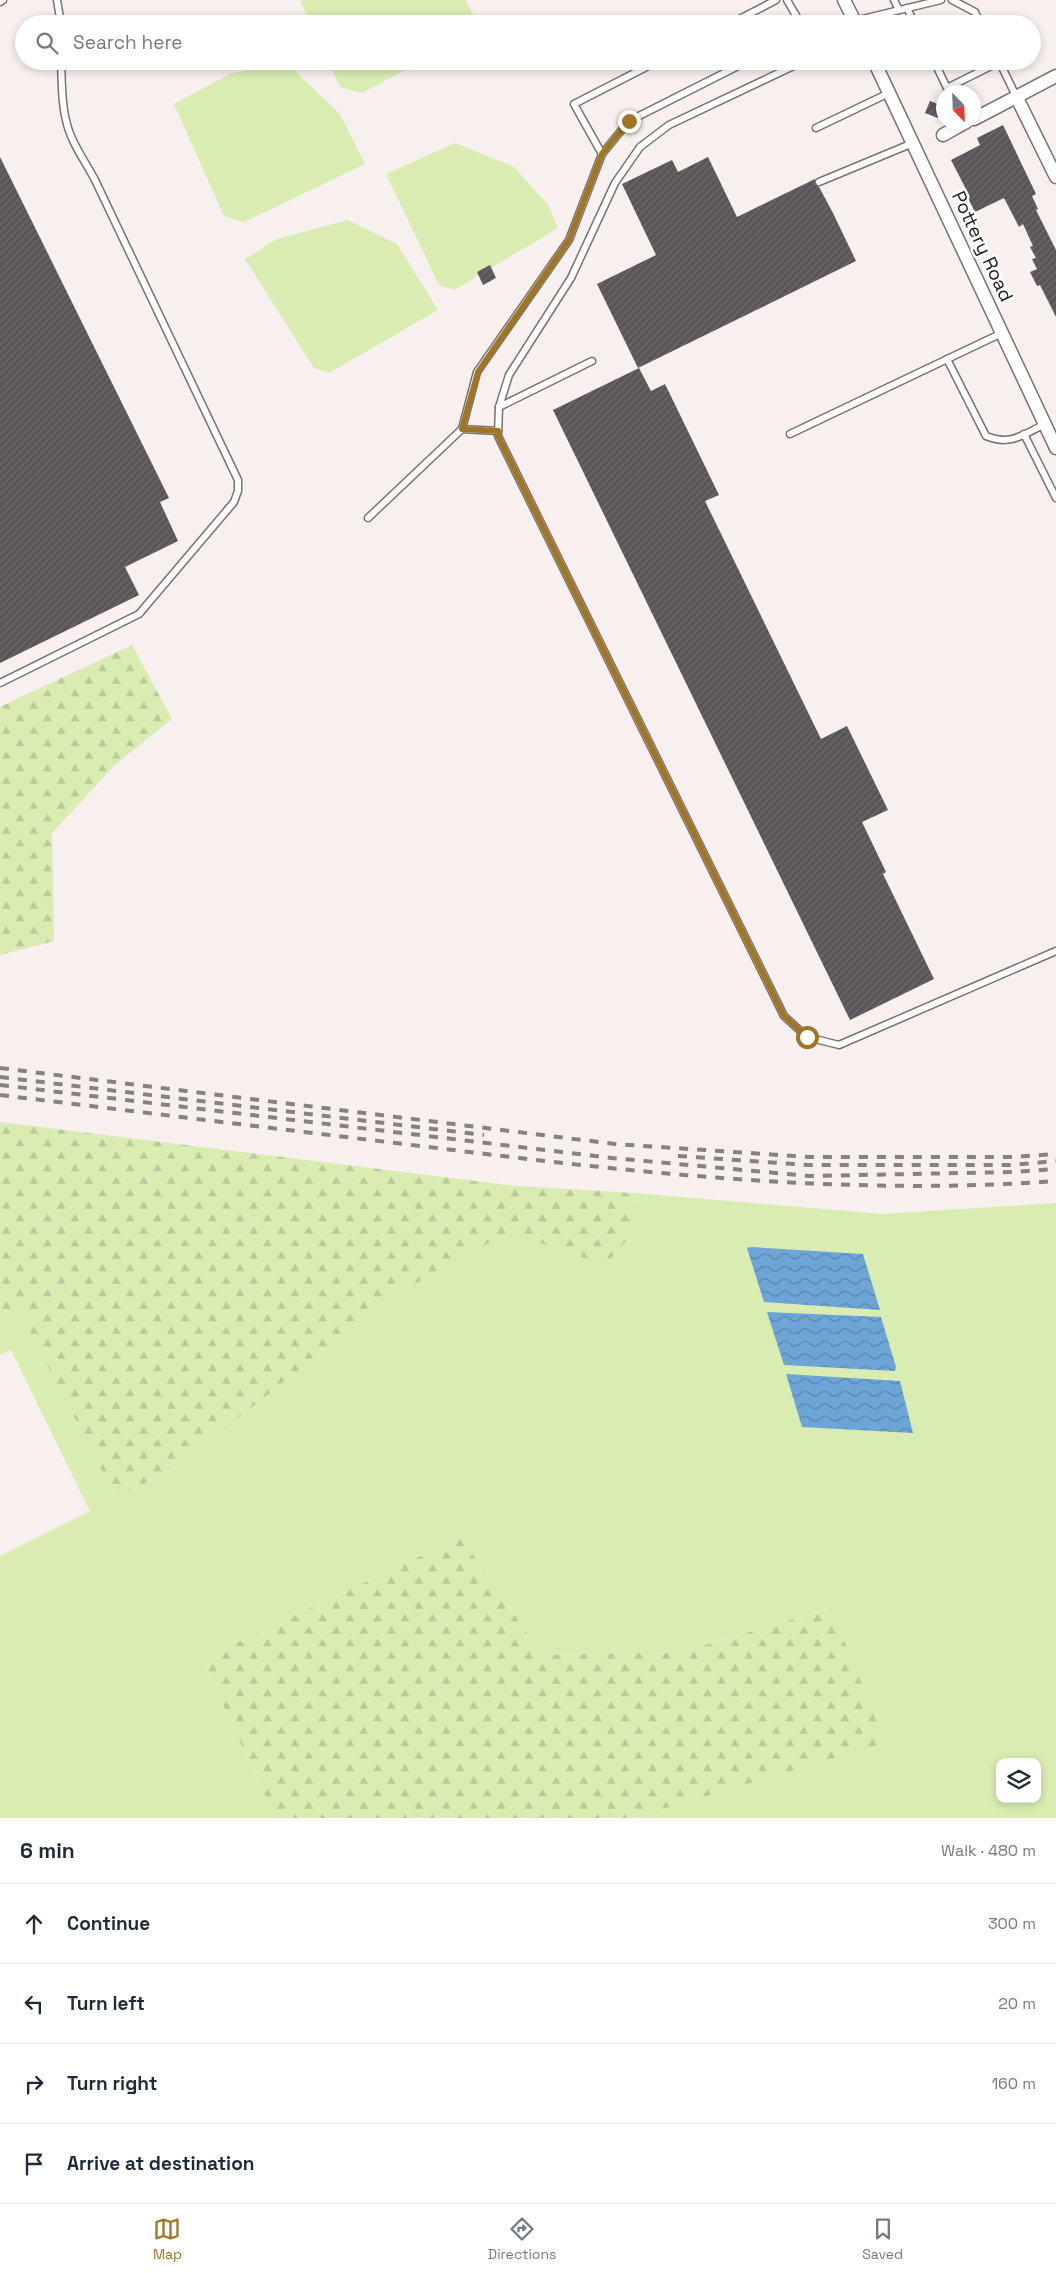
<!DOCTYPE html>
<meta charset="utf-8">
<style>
:root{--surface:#fff;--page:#f2f2f3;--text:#1f2937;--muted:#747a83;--line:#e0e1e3;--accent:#a07525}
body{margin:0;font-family:"Space Grotesk",sans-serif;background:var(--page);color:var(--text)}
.controls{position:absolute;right:15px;bottom:15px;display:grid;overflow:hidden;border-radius:10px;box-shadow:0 2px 8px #0003}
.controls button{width:45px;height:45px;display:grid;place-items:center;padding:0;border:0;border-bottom:1px solid var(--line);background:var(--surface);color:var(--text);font:25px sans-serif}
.compass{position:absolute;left:936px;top:85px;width:45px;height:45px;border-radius:50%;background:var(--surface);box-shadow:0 2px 8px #0003;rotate:157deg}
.stop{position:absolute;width:15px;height:15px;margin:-11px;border:4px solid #a07525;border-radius:50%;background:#fff}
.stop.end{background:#a07525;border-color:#fff;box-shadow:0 1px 5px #0008}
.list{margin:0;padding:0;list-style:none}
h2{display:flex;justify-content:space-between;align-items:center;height:65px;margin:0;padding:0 20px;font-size:21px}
h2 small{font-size:16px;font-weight:400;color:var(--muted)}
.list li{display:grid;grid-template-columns:32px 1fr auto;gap:15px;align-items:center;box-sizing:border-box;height:80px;padding:0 20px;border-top:1px solid var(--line)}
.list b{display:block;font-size:19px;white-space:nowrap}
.list em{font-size:16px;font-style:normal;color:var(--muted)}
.icon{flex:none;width:28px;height:28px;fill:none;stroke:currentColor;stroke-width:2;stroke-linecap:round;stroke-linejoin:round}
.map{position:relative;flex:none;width:1056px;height:1818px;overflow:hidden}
.search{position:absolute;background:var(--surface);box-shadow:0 2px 8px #0003;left:15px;right:15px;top:15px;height:55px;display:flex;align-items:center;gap:12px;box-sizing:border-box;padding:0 18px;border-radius:28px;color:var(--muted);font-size:19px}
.sheet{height:385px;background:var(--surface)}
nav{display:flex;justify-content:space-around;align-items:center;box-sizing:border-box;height:70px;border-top:1px solid var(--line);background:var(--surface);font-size:14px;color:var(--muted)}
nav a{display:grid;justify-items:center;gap:2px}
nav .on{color:var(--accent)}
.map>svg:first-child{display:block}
.grass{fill:#d9ecb2;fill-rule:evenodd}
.forest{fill:url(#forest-firs)}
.water{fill:url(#water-waves)}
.building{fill:url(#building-hatch)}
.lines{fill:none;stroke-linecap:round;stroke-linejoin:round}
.service-casing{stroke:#787270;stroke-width:9}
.minor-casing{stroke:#787270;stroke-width:15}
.service{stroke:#fff;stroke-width:6}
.minor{stroke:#fff;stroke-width:12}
.rail{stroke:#868280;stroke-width:4;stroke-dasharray:9 9;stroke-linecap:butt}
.route{stroke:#a07525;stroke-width:6}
.labels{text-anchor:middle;stroke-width:5;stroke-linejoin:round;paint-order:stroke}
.street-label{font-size:19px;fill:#22201f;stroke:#fff}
</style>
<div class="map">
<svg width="1056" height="1818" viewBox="0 0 1056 1818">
<defs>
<pattern id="forest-firs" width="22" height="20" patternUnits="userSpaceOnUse" patternTransform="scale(1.25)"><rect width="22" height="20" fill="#d9ecb2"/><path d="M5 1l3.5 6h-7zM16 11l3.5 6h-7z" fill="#baca99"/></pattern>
<pattern id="water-waves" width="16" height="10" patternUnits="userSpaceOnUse" patternTransform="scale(1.25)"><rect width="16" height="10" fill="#6ea5d7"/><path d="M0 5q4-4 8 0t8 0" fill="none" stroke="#5a86ae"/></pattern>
<pattern id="building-hatch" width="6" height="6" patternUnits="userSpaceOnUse" patternTransform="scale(1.25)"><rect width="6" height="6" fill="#595559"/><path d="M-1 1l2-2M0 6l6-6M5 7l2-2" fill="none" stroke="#6d6a6d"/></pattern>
</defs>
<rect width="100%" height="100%" fill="#f7f0ee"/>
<g class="grass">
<polygon points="300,0 465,0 479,24 311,24"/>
<polygon points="328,61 422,61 362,93 340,87"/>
<polygon points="289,65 340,114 365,164 244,222 224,216 174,104 232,73"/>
<polygon points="455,143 514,167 548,205 558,228 454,290 439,285 386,174"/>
<polygon points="348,220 397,244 438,310 329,373 314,368 245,259 277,239"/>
<path d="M635,1193l247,21 174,-11v615h-424l253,-75 -55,-135 -148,44 -140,3 -81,-118 -259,122 73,159h-275v-262l90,-45 -79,-161 -11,5v-38l19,-8 97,189 61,-31 118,-94 109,-83 105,-59 96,33 31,-34zM1000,1762h37v37h-37z"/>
</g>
<g class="forest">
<polygon points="132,645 172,719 115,765 52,833 54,941 0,955 0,707"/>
<polygon points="0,1122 517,1186 635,1193 636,1230 605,1265 509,1232 404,1290 295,1373 177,1467 116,1498 19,1310 0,1317"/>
<polygon points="461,1537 542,1655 682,1652 831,1608 886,1743 632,1818 275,1818 202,1659"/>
</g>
<g class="water">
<polygon points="751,1247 863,1254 880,1310 764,1302 747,1248"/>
<polygon points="767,1312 881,1317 896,1367 895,1371 784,1365"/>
<polygon points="786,1374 900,1381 913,1433 802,1427"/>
</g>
<g class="building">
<polygon points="930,101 943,106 938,118 925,113"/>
<polygon points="1003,125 1036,194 1032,196 1038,209 1036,210 1056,250 1056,317 1040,285 1037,286 1030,272 1037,269 1032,259 1036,258 1030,247 1033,246 1023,224 1019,227 1004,198 975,212 968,198 970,197 951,160 980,145 977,138"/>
<polygon points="0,157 169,498 160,502 178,541 125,567 139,595 0,663"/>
<polygon points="708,157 737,217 815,179 815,184 819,187 832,211 856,261 638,368 597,284 656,255 622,184 672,160 678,172"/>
<polygon points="490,265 496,278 483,285 477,272"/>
<polygon points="639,368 651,391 665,384 719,495 705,501 821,739 847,726 888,810 862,822 886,872 883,874 934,979 850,1020 553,410"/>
</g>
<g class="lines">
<defs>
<g id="service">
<polyline points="57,0 61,24"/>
<polyline points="787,0 801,24"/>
<polyline points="894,0 899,10"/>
<polyline points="952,0 975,12 980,24"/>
<polyline points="0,2 3,0"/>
<polyline points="907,8 915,24"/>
<polyline points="854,21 941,0"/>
<polyline points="730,24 776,0"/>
<polyline points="804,61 669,125 640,147 615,183 571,278 509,375 499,407 498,436 784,1016 807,1037 839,1045 1056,951"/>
<polyline points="934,61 947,88 999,62"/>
<polyline points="999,61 1016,96"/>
<polyline points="816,128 889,93"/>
<polyline points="602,154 629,121 748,61"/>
<polyline points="819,182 913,143"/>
<path d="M947,359l39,77c25,10 36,-1 59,-12"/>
<polyline points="499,407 592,361"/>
<polyline points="498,431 462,429 477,372 569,240 602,154 574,104 658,61"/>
<polyline points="790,434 1002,333"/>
<polyline points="1024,434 1056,498"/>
<polyline points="368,518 462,429"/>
<path d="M0,683l139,-69 95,-112 4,-11v-11l-143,-300c-10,-19 -25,-39 -29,-60 -5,-19 -4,-39 -5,-59"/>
</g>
<g id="minor">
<polyline points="844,0 856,24"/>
<polyline points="874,61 1056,448"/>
<polyline points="1016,96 1056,177"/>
<polyline points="974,119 1056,76"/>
<polyline points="943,135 966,122"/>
</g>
</defs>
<use href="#service" class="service-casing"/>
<use href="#minor" class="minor-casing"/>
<use href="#service" class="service"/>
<use href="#minor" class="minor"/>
<g class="rail">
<polyline points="0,1068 615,1144 809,1157 1013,1157 1056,1154"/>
<polyline points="0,1077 484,1135"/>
<polyline points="0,1085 612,1158 809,1176 1013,1172 1056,1169"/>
<path d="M0,1095c148,18 296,36 445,54 202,25 407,47 611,32"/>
<polyline points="678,1156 809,1165 1012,1165 1056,1161"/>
</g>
</g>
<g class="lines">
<polyline class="route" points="629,121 602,154 569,240 478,372 462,429 498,431 498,436 784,1016 807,1037"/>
</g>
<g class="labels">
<g class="street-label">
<text transform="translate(983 246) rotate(65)" y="7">Pottery Road</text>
</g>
</g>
</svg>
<div class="controls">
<button><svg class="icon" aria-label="layers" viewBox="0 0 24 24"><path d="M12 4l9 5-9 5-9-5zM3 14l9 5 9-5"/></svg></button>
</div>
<svg class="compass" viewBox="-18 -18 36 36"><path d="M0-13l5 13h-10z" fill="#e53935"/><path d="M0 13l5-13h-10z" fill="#747a83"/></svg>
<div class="stop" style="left:807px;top:1037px"></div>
<div class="stop end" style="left:629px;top:121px"></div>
<div class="search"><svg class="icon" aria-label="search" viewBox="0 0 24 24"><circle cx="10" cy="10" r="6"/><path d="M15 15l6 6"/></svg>Search here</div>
</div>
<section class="sheet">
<h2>6 min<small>Walk · 480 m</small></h2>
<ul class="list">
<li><svg class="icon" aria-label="ahead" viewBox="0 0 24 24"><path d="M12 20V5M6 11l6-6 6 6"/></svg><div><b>Continue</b></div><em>300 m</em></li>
<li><svg class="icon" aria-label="left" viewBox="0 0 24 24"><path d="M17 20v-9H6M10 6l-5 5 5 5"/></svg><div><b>Turn left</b></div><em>20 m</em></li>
<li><svg class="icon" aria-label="right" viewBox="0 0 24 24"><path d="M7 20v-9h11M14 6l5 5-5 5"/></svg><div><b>Turn right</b></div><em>160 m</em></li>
<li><svg class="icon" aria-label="arrive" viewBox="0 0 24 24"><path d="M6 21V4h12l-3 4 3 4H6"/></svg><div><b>Arrive at destination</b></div></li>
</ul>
</section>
<nav>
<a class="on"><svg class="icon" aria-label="map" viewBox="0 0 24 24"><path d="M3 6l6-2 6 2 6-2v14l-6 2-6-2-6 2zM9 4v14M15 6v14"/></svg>Map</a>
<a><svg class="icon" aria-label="directions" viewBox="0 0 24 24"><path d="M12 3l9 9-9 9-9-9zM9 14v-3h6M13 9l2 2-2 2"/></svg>Directions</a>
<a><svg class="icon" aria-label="saved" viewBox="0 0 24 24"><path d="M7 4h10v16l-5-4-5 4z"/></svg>Saved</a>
</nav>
